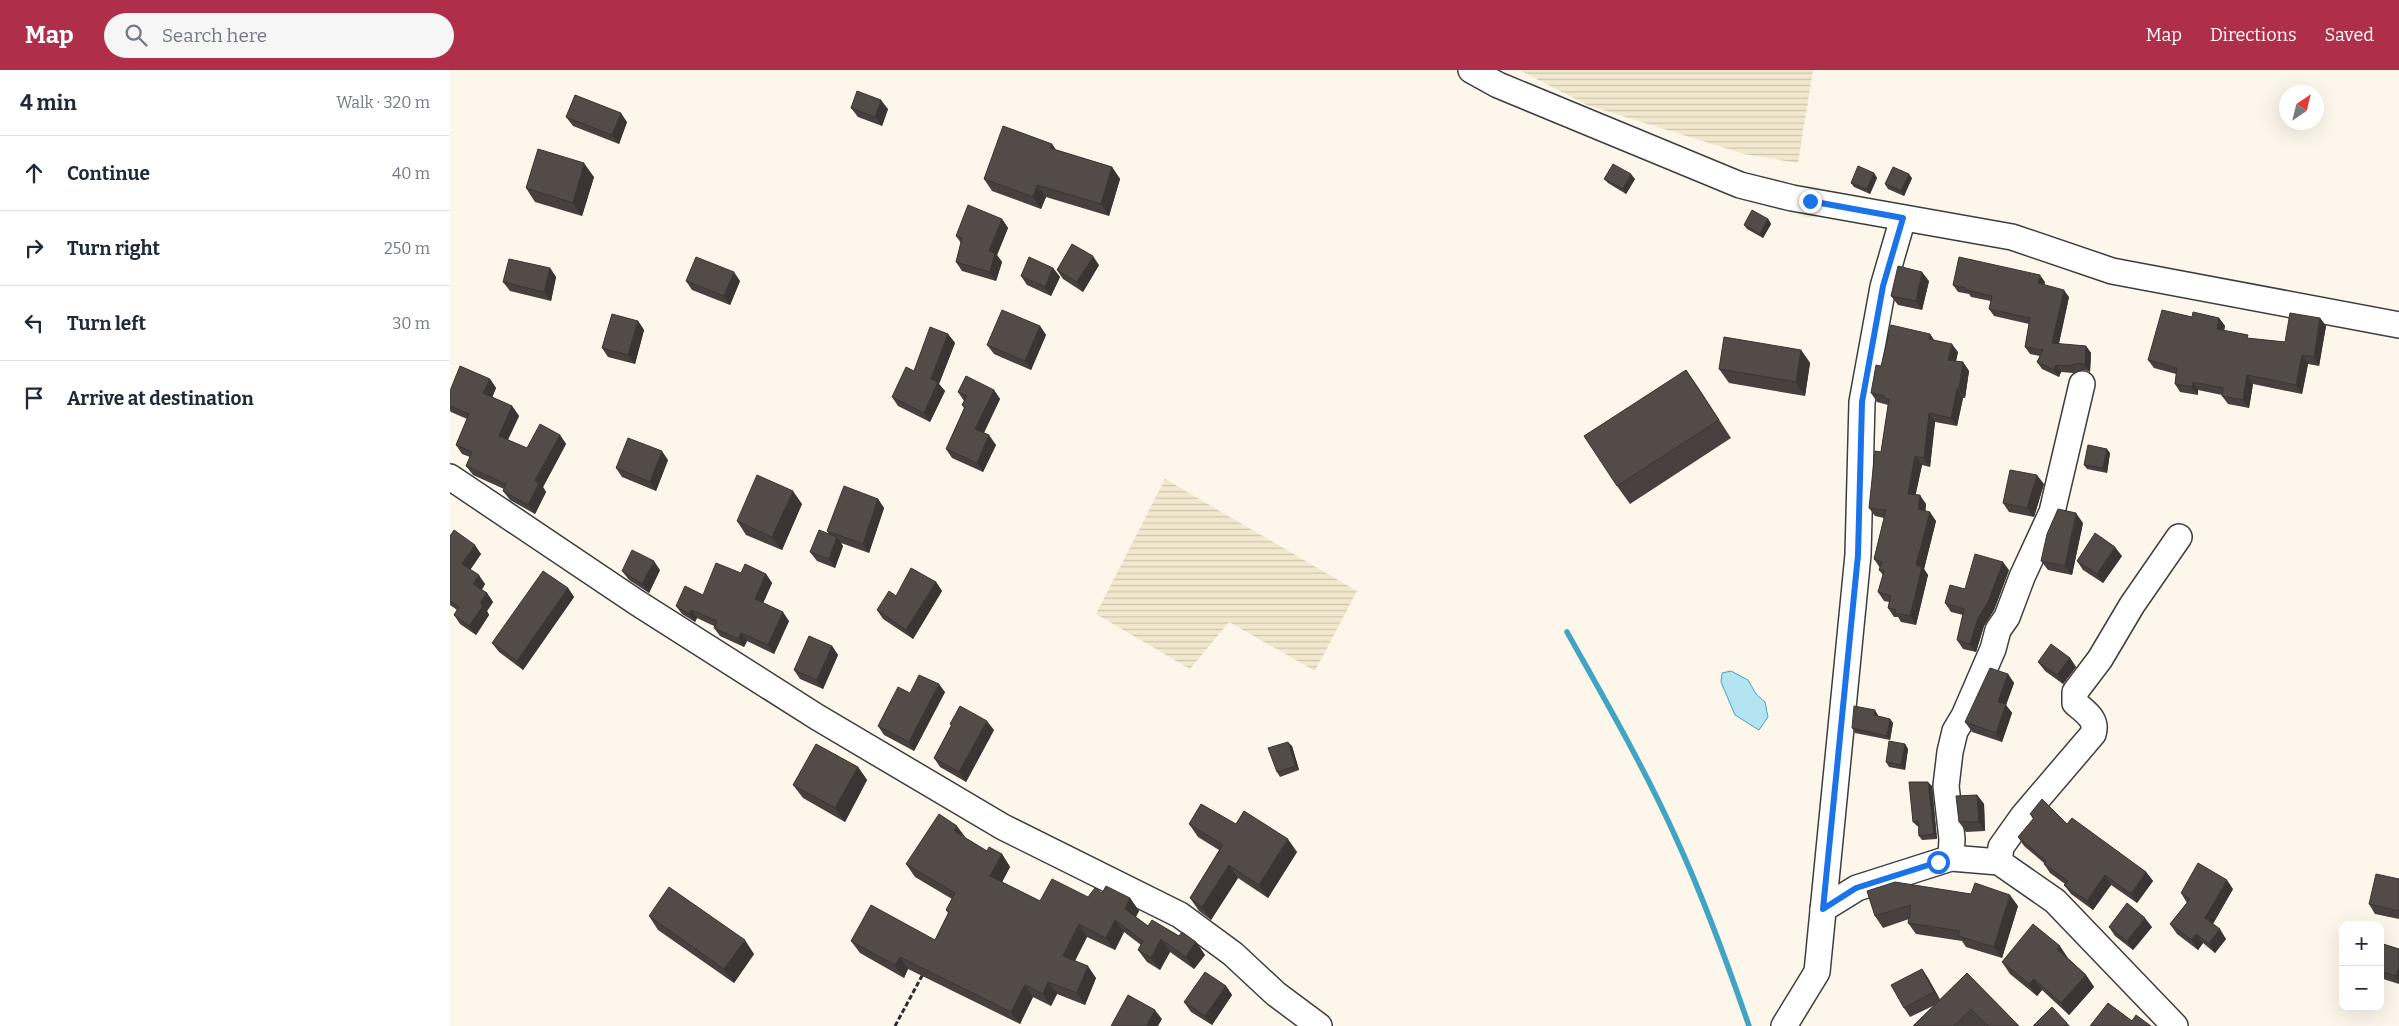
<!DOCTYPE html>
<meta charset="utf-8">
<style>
:root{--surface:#fff;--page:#f6f6f7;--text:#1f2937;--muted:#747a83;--line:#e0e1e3;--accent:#af2f4b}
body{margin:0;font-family:Bitter,serif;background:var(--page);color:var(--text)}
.controls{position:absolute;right:15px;bottom:15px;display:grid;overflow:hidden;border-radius:10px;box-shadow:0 5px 20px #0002}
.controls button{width:45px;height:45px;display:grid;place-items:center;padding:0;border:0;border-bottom:1px solid var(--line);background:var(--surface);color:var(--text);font:25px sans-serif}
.compass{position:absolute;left:1829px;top:15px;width:45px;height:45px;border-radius:50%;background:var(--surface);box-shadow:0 5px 20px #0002;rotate:35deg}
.stop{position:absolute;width:15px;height:15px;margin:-11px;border:4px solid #1a73e8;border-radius:50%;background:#fff}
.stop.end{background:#1a73e8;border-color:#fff;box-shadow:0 1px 5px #0008}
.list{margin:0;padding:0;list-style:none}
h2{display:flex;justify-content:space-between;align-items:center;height:65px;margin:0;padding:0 20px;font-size:21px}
h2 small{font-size:16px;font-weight:400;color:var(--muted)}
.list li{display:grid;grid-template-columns:32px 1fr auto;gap:15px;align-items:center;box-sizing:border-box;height:75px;padding:0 20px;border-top:1px solid var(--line)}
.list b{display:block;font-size:19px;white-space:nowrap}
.list em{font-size:16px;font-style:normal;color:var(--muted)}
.icon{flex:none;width:28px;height:28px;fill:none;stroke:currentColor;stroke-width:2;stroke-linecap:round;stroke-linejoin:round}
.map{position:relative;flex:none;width:1949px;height:956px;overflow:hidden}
header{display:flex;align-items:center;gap:30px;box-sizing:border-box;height:70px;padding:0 25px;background:var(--accent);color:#fff}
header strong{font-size:24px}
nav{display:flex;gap:28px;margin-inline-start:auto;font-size:18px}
.search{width:350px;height:45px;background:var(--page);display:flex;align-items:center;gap:12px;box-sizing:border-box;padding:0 18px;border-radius:28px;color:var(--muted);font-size:19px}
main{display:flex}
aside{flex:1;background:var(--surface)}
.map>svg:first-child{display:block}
.farmland{fill:url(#farmland-rules)}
.water{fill:#b4e4f1;stroke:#40a4c2}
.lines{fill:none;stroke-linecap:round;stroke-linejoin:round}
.stream{stroke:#40a4c2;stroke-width:5.5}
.minor-casing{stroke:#3e3e3e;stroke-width:28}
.path{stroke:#2d2d2d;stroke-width:3;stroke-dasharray:5 2.5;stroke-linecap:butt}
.minor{stroke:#fff;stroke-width:25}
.wall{fill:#47403e}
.shaded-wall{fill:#3a3432}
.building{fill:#534b48;stroke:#3a3432}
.route{stroke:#1a73e8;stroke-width:6}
</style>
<header>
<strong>Map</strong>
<div class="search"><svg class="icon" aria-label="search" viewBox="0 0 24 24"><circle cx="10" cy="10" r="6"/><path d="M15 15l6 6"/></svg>Search here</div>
<nav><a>Map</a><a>Directions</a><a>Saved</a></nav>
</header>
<main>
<aside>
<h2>4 min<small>Walk · 320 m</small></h2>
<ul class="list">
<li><svg class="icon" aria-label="ahead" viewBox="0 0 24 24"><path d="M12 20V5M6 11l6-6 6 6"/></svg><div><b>Continue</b></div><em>40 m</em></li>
<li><svg class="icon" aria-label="right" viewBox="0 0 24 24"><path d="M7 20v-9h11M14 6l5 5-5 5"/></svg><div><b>Turn right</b></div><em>250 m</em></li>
<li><svg class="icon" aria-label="left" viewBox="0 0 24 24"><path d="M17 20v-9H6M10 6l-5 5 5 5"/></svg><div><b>Turn left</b></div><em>30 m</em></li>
<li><svg class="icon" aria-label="arrive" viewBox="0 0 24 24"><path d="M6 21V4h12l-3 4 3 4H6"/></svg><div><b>Arrive at destination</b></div></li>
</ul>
</aside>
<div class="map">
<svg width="1949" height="956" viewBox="0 0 1949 956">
<defs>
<pattern id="farmland-rules" width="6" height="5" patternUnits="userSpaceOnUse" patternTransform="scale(1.25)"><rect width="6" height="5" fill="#f1e8cd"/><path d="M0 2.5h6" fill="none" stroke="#cdc6af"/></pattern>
</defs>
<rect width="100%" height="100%" fill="#fdf7eb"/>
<g class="farmland">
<polygon points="1069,0 1363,0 1348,93 1294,84 1137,35"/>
<polygon points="715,409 907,521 865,601 779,552 740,599 646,544"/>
</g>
<polygon class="water" points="1281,601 1298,610 1306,624 1315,632 1318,647 1309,660 1285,645 1271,612 1272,603"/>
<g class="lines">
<path class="stream" d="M1117,562c38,68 77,135 109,206 28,61 51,124 73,188"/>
<defs>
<g id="minor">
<polyline points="1021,0 1048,15 1290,115 1342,128 1562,167 1662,201 1949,255"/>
<polyline points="0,407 186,532 367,647 553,757 730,845 783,884 826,924 869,956"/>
<polyline points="1501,788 1502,769 1496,716 1500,682 1505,661 1514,646 1543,579 1548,560 1557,547 1572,507 1602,442 1632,314"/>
<path d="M1549,792l2,-15 22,-31 70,-82c5,-15 -8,-22 -18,-31v-11l25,-33 32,-54 47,-68"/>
<polyline points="1373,839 1407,818 1501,788 1549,792 1605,831 1725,956"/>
<polyline points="1334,956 1367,902 1408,485 1412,332 1433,217 1453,148"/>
</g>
</defs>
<use href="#minor" class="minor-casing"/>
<polyline class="path" points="445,956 473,904"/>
<use href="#minor" class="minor"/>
</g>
<g class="wall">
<polygon points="401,38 438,39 432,56 408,47"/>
<polygon points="116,47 177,52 169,74 123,56"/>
<polygon points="602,74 606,80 662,97 670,109 659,146 596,127 591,139 542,121 534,109"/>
<polygon points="1424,103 1427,108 1420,124 1404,117 1401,113"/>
<polygon points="144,107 132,146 85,132 76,118"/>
<polygon points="1462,108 1454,126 1438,119 1435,114"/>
<polygon points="1154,109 1185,109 1176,124 1158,113"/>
<polygon points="552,149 558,158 547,185 552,192 546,211 512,201 506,192 511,173 506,166"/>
<polygon points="1318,149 1321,154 1313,168 1297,159 1294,155"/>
<polygon points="649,195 633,222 613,209 607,200"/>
<polygon points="100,198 106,207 101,231 60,221 53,212"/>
<polygon points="603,198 610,207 601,226 577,215 571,206"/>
<polygon points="236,211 290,211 280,235 242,220"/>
<polygon points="1479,211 1472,240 1448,235 1441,226"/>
<polygon points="1595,212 1594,215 1619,227 1609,274 1636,276 1641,283 1640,302 1635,300 1623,303 1611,302 1609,307 1592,299 1587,292 1590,286 1580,284 1575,277 1579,254 1544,246 1539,239 1541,231 1521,227 1519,224 1508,222 1503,215"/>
<polygon points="1742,247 1769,248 1775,256 1774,260 1800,269 1835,272 1870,248 1876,256 1869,296 1858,294 1852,324 1803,314 1799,338 1778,334 1772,326 1772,325 1748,320 1748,325 1730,322 1725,314 1726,304 1704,298 1698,290"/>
<polygon points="188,251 194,260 185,294 158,287 152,278"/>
<polygon points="590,256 596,265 581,300 544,284 537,275"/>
<polygon points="498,264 505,273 489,314 495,321 480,352 448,336 442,327 464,301"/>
<polygon points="1480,264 1484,270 1508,282 1506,291 1513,292 1519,301 1515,328 1513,328 1507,356 1485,352 1480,397 1472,395 1465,425 1476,434 1475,441 1486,451 1474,499 1478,505 1466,555 1451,552 1448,547 1444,547 1438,538 1439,532 1434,531 1428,522 1433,505 1429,500 1430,498 1424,489 1434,448 1425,446 1419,438 1431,382 1438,335 1427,332 1421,323 1431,296"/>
<polygon points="1351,280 1360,293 1355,326 1279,313 1269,299"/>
<polygon points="1236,300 1281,368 1180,434 1167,416"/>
<polygon points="40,309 46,318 42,327 62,336 69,346 58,370 77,378 110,365 116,374 93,417 96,422 85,444 60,430 53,421 54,419 23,405 16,396 20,387 12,384 6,375 17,349 1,342 0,341 0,321"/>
<polygon points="544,320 550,329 534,363 546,375 533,402 502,388 496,379 514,338 512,335 514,331 508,322"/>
<polygon points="1660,383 1657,403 1637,399 1634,395"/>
<polygon points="218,390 206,421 172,407 166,398"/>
<polygon points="1594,414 1584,447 1559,442 1553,433"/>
<polygon points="428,429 434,438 419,483 391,473 393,476 385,498 367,491 360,482 379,464 377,461"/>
<polygon points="352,434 332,480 296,465 287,451"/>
<polygon points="1633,453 1622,505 1598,500 1591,491"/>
<polygon points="0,466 31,484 20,500 35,514 32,520 37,523 43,532 37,541 39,545 26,565 10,554 4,545 7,540 0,535"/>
<polygon points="1672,486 1653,513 1633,500 1627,491"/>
<polygon points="210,500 199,523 179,510 172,501"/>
<polygon points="1559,500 1544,540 1534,556 1526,582 1513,579 1507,570 1513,545 1501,542 1495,533 1515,519"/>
<polygon points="291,503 316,504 322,513 313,533 339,551 324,584 297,571 294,577 270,566 264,558 264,556 247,548 245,552 232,544 226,536 253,525"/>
<polygon points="486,512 492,521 463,569 433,549 427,540 446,526"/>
<polygon points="118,518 124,527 73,600 49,582 42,573"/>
<polygon points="382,576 388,585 373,619 350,609 344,600"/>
<polygon points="1620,588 1626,597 1613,614 1595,601 1588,592"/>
<polygon points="1558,604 1564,613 1556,635 1562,643 1552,672 1522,662 1515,652"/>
<polygon points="495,622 464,681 434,665 428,656 460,623"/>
<polygon points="1428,645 1428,646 1440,649 1443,653 1440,670 1405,663 1402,658"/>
<polygon points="500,654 544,660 516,712 490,697 484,688 501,655"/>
<polygon points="1455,674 1458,679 1455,700 1439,697 1436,692"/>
<polygon points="842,676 849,700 830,707 827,702"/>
<polygon points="408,697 417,710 395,752 353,728 343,715"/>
<polygon points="1482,716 1487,769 1472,770 1469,766 1468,756 1467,756 1463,752"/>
<polygon points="1527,725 1534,734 1535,761 1516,762 1509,752"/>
<polygon points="1580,744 1617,754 1696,802 1703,811 1687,833 1661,815 1643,840 1621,824 1614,815 1615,814 1600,803 1594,794 1594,793 1574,776 1568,767 1583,749"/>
<polygon points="739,754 786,754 847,782 818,828 788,808 761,850 749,841 740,828 769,780 748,767"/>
<polygon points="516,768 537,781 552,784 560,797 552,812 590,831 638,827 652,823 680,828 689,841 686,847 698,856 729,866 746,872 755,885 744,899 720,882 710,900 697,892 688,880 691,875 674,862 665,880 637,867 625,891 646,908 635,935 607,924 601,936 583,927 570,954 458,899 454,908 410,883 401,871 485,870 498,843 496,840 502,829 465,807 456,794"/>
<polygon points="1949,809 1949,849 1925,844 1919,834"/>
<polygon points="1783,819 1763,854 1776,869 1765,883 1753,873 1748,880 1727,864 1720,854 1737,833 1731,823"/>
<polygon points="1417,821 1568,836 1552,888 1516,877 1512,871 1466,864 1458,853 1459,849 1433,858 1425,846"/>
<polygon points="199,846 304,884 284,913 208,860"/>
<polygon points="1659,857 1702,857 1683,880 1665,866"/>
<polygon points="1930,873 1949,879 1949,914 1930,908"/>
<polygon points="1618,888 1636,905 1644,917 1619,945 1592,920 1587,926 1560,904 1552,892"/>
<polygon points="1472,899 1478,908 1490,930 1517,903 1569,956 1463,956 1485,935 1460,947 1454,938"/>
<polygon points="776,916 782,925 762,955 741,942 734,932"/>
<polygon points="1617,953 1620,956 1583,956"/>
</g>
<g class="shaded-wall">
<polygon points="431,30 438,39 432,56 425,47"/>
<polygon points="171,43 177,52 169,74 162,65"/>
<polygon points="602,74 610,86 600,78"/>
<polygon points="134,93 144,107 132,146 123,133"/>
<polygon points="662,97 670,109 659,146 651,134"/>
<polygon points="1424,103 1427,108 1420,124 1417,119"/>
<polygon points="1181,104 1185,109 1176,124 1173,119"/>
<polygon points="1459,104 1462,108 1454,126 1451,121"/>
<polygon points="587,115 596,127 591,139 583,127"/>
<polygon points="552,149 558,158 547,185 552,192 546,211 540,202 539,181"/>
<polygon points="1318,149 1321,154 1313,168 1310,164"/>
<polygon points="643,186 649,195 633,222 627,212"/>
<polygon points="100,198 106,207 101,231 94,222"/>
<polygon points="603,198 610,207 601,226 595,217"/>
<polygon points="284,202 290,211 280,235 274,226"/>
<polygon points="1472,202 1479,211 1472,240 1466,231"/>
<polygon points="1590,205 1595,212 1593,221 1588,213"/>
<polygon points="1614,220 1619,227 1607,281 1602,273"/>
<polygon points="1769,248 1775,256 1773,267 1767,259"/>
<polygon points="1870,248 1876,256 1869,296 1864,287"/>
<polygon points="188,251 194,260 185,294 178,285"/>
<polygon points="590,256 596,265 581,300 575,291"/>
<polygon points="498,264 505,273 489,314 495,321 480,352 474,343 481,309"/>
<polygon points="1480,264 1486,273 1479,269"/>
<polygon points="1502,274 1508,282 1504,299 1498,290"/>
<polygon points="1636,276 1641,283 1640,302 1635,295"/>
<polygon points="1351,280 1360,293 1355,326 1346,312"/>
<polygon points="1852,285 1858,294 1852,324 1846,315"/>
<polygon points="1513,292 1519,301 1515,328 1509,319"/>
<polygon points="1606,295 1611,302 1609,307 1604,300"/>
<polygon points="1236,300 1248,317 1281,368 1269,350"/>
<polygon points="1797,305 1803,314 1799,338 1793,330"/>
<polygon points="40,309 46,318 40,333 33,323"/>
<polygon points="1743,312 1748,320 1748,325 1742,317"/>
<polygon points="1507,319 1513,328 1507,356 1501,348"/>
<polygon points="544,320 550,329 531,368 525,359"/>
<polygon points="62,336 69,346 55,375 49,366"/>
<polygon points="1479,343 1485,352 1480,397 1474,388"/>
<polygon points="110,365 116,374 93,417 96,422 85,444 78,435 85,410"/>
<polygon points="539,365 546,375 533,402 527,393"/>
<polygon points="1657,379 1660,383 1657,403 1653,398"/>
<polygon points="212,381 218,390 206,421 200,412"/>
<polygon points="1465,386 1472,395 1464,433 1458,424"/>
<polygon points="1587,405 1594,414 1584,447 1577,438"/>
<polygon points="343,421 352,434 332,480 322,467"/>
<polygon points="1470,425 1476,434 1475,448 1468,439"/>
<polygon points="428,429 434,438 419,483 413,474"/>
<polygon points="1480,442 1486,451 1474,499 1478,505 1466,555 1460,546 1466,495"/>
<polygon points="1626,443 1633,453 1622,505 1615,496"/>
<polygon points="387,467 393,476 385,498 379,489"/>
<polygon points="25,475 31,484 18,503 12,494"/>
<polygon points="1665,477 1672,486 1653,513 1647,504"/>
<polygon points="204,491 210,500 199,523 192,514"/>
<polygon points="1553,492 1559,500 1544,540 1534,556 1526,582 1520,574 1528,548"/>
<polygon points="316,504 322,513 311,538 305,529"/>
<polygon points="29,505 35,514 29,523 23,514"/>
<polygon points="486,512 492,521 463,569 456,560"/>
<polygon points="118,518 124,527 73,600 67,591"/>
<polygon points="37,523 43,532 37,541 39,545 26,565 19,556 30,533"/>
<polygon points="241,540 247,548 245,552 239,544"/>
<polygon points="333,542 339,551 324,584 318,575"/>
<polygon points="291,563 297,571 294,577 288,569"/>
<polygon points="382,576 388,585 373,619 367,610"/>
<polygon points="1620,588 1626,597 1613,614 1607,605"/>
<polygon points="1558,604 1564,613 1556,635 1562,643 1552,672 1546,663 1548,632"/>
<polygon points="489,614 495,622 464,681 459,672"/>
<polygon points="1425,640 1428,645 1427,650 1424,645"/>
<polygon points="1440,649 1443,653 1440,670 1437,666"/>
<polygon points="537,651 544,660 516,712 509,702"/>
<polygon points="838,672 842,676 849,700 846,696"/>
<polygon points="1455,674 1458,679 1455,700 1451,695"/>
<polygon points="408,697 417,710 395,752 385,738"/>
<polygon points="1478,712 1482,716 1487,769 1484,764"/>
<polygon points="1527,725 1534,734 1535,761 1529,752"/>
<polygon points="507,756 516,768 504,761"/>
<polygon points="838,769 847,782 818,828 809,815"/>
<polygon points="552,784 560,797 549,818 540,806"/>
<polygon points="779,795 788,808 761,850 752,837"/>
<polygon points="1696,802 1703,811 1687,833 1681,824"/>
<polygon points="1655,805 1661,815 1643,840 1637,831"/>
<polygon points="1777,810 1783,819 1761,857 1755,848"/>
<polygon points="1560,825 1568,836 1552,888 1544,877"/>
<polygon points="680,828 689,841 683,851 675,839"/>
<polygon points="1695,848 1702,857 1683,880 1677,871"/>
<polygon points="665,850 674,862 665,880 656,868"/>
<polygon points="629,854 637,867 621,898 613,886"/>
<polygon points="1770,859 1776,869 1765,883 1759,874"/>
<polygon points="1746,864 1753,873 1748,880 1742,870"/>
<polygon points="711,869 720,882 710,900 701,888"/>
<polygon points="295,870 304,884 284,913 274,899"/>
<polygon points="746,872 755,885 744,899 736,887"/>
<polygon points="1610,876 1618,888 1616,891 1607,879"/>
<polygon points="450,887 458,899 454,908 445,895"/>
<polygon points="638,896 646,908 635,935 627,923"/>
<polygon points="1949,896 1949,911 1946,906"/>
<polygon points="1472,899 1478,908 1491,931 1484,922"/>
<polygon points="1636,905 1644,917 1619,945 1611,933"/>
<polygon points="1584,909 1592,920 1587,926 1579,914"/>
<polygon points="598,912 607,924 601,936 593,924"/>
<polygon points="575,915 583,927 570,954 561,942"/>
<polygon points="776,916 782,925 762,955 755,946"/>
<polygon points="705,940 712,949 708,956 696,956"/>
</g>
<g class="building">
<polygon points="407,21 431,30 425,47 401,38"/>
<polygon points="125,25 171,43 162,65 116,47"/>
<polygon points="553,56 602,74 600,78 662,97 651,134 587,115 583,127 534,109"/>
<polygon points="88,79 134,93 123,133 76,118"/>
<polygon points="1163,94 1181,104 1173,119 1154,109"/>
<polygon points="1408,96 1424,103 1417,119 1401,113"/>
<polygon points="1443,97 1459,104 1451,121 1435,114"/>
<polygon points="518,135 552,149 539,181 545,183 540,202 506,192 512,168 506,166"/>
<polygon points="1302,140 1318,149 1310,164 1294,155"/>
<polygon points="622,174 643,186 627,212 607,200"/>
<polygon points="246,187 284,202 274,226 236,211"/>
<polygon points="579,187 603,198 595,217 571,206"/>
<polygon points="1509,187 1590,205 1588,213 1614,220 1602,273 1636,276 1635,295 1630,293 1618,296 1606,295 1604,300 1587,292 1593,280 1575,277 1580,248 1539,239 1542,226 1516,220 1516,218 1503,215"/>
<polygon points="59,189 100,198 94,222 53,212"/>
<polygon points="1448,196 1472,202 1466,231 1441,226"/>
<polygon points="552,240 590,256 575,291 537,275"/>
<polygon points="1712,240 1742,247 1743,242 1769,248 1767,259 1798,265 1797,268 1835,272 1840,243 1870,248 1864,287 1852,285 1846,315 1797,305 1793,330 1772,326 1773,318 1743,312 1742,317 1725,314 1727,298 1698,290"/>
<polygon points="162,244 188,251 178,285 152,278"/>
<polygon points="1441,255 1480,264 1479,269 1502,274 1498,290 1513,292 1509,319 1507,319 1501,348 1479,343 1474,388 1465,386 1458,424 1470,425 1468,439 1480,442 1466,495 1472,497 1460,546 1445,543 1446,540 1438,538 1441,526 1428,522 1434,501 1429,500 1432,492 1424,489 1436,440 1419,438 1425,381 1431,382 1439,329 1434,328 1434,326 1421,323 1426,295 1431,296"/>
<polygon points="480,257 498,264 481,309 488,312 474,343 442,327 456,297 464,301"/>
<polygon points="1274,267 1351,280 1346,312 1269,299"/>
<polygon points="10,296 40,309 33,323 62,336 49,366 77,378 90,354 110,365 85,410 89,413 78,435 53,421 56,414 16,396 22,382 6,375 19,344 0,336 0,321"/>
<polygon points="1236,300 1269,350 1167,416 1134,366"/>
<polygon points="516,306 544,320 525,359 539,365 527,393 496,379 515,337 512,335 517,326 508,322"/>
<polygon points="178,368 212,381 200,412 166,398"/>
<polygon points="1638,375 1657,379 1653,398 1634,395"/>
<polygon points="1560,400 1587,405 1577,438 1553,433"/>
<polygon points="307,405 343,421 322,467 287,451"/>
<polygon points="394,416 428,429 413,474 377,461"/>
<polygon points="1608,439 1626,443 1615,496 1591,491 1597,464"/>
<polygon points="4,460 25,475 12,494 29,505 23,514 37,523 30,533 33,536 19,556 4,545 9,537 0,531 0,466"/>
<polygon points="369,460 387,467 379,489 360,482"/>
<polygon points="1645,463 1665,477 1647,504 1627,491"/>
<polygon points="182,480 204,491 192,514 172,501"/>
<polygon points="1525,484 1553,492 1538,532 1528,548 1520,574 1507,570 1514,539 1495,533 1500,515 1515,519"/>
<polygon points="266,493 291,503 295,494 316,504 305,529 333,542 318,575 291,563 288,569 264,558 267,551 241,540 239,544 226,536 235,516 253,525"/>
<polygon points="461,498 486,512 456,560 427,540 439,521 446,526"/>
<polygon points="93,501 118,518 67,591 42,573"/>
<polygon points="359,566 382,576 367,610 344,600"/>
<polygon points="1601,574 1620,588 1607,605 1588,592"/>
<polygon points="1540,598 1558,604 1548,632 1556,634 1546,663 1515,652"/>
<polygon points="469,605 489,614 459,672 428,656 448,617 460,623"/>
<polygon points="510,636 537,651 509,702 484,688 502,655 500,654"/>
<polygon points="1404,636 1425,640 1424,645 1440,649 1437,666 1402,658"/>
<polygon points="1439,671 1455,674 1451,695 1436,692"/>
<polygon points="838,672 846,696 827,702 818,678"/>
<polygon points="366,674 408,697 385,738 343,715"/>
<polygon points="1459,712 1478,712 1484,764 1469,766 1468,751 1463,752"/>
<polygon points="1527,725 1529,752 1509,752 1506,726"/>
<polygon points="1592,729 1617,754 1622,748 1696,802 1681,824 1655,805 1637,831 1614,815 1618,811 1594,794 1596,791 1568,767 1584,748 1580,744"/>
<polygon points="751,734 786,754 794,741 838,769 809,815 779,795 752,837 740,828 773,775 739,754"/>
<polygon points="489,744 507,756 504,761 537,781 539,777 552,784 540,806 590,831 602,809 638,827 645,818 652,823 656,816 680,828 675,839 698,856 702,850 729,866 732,862 746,872 736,887 711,869 701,888 688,880 693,871 665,850 656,868 629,854 613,886 638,896 627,923 598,912 593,924 575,915 561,942 450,887 445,895 401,871 421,835 485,870 499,842 496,840 505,823 456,794"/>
<polygon points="1748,793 1777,810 1755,848 1770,859 1759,874 1746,864 1742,870 1720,854 1740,829 1731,823"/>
<polygon points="1926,804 1949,809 1949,841 1919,834"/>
<polygon points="1445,812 1521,824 1525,813 1560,825 1544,877 1508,866 1510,861 1458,853 1461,835 1425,846 1417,821"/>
<polygon points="219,817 295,870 274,899 199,846"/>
<polygon points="1677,833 1695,848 1677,871 1659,857"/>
<polygon points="1583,854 1610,876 1607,879 1636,905 1611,933 1584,909 1579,914 1552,892"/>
<polygon points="1930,873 1949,879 1949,896 1946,906 1930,901"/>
<polygon points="1472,899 1484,922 1454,938 1441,915"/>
<polygon points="755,902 776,916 755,946 734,932"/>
<polygon points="1517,903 1569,956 1538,956 1521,939 1504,956 1463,956"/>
<polygon points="678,925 705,940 696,956 661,956"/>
<polygon points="1658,933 1682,951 1686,945 1701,956 1640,956"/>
<polygon points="1602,937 1617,953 1614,956 1583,956"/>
</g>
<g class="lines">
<polyline class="route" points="1360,131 1453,148 1433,216 1412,332 1408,485 1373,839 1406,818 1488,792"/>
</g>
</svg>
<div class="controls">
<button>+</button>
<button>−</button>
</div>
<svg class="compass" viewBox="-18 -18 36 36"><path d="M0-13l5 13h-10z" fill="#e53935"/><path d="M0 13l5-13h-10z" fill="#747a83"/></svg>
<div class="stop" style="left:1488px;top:792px"></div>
<div class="stop end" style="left:1360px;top:131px"></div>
</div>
</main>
